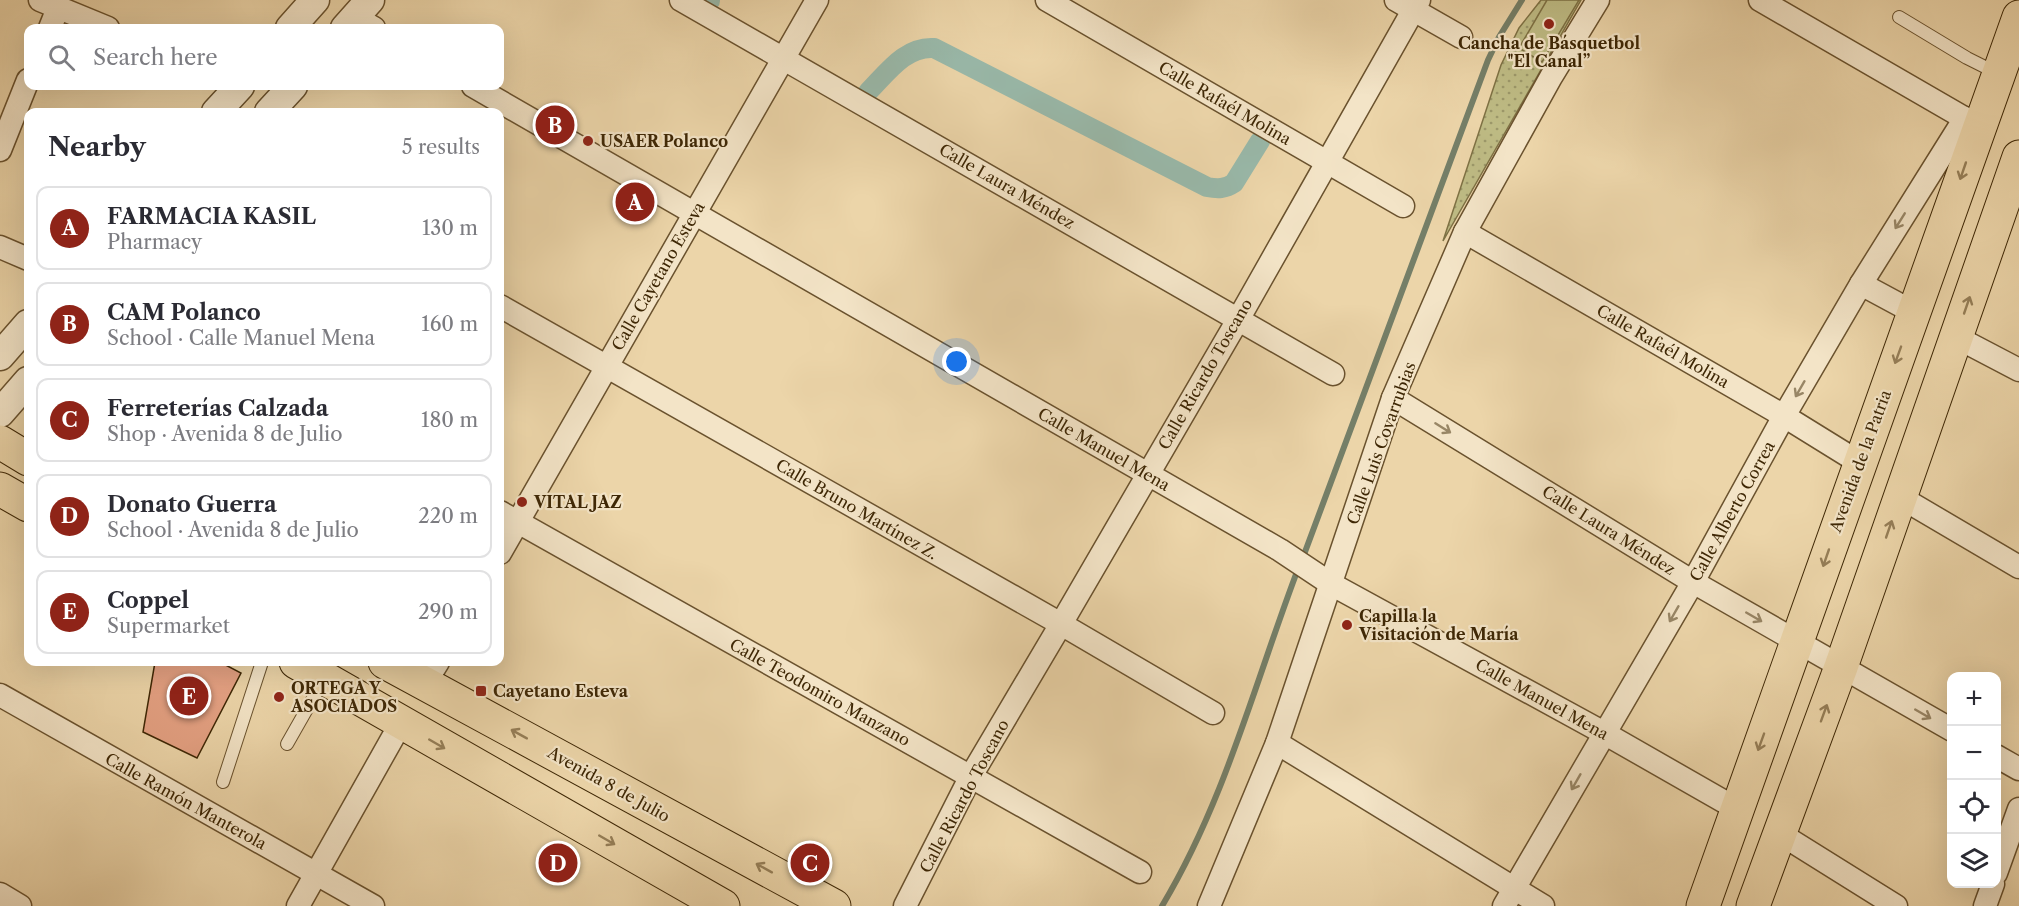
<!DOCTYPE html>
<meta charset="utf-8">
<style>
:root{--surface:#fff;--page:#f2f2f3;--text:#2b2b33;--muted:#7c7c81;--line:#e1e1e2;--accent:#8f2418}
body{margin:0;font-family:"Libre Caslon Text",serif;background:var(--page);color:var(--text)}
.controls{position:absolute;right:18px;bottom:18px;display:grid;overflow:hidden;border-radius:12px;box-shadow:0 6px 24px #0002}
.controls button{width:54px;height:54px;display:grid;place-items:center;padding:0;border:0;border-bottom:2px solid var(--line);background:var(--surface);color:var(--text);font:30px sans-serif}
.you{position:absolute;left:957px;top:362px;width:21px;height:21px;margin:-15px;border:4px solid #fff;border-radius:50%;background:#1a73e8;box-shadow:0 0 0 9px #1a73e833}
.badge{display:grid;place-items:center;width:39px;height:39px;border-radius:50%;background:var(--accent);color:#fff;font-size:20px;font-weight:700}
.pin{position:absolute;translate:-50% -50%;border:3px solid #fff;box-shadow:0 2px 6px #0006}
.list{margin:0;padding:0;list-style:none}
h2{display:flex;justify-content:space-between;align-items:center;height:78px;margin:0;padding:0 24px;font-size:26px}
h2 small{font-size:20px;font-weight:400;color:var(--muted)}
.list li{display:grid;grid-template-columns:39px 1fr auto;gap:18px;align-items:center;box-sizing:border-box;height:84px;margin:0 12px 12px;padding:0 12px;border:2px solid var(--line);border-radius:12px}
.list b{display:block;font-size:22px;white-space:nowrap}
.list p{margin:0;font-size:20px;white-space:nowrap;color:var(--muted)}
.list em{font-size:20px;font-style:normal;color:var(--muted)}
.icon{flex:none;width:33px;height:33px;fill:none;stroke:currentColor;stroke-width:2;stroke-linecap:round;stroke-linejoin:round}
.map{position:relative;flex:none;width:2019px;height:906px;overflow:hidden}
.search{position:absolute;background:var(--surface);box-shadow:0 6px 24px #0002;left:24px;top:24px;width:480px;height:66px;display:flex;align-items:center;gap:15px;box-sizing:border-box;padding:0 21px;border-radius:12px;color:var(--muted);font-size:22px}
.panel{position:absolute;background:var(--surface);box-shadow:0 6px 24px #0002;left:24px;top:108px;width:480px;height:558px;border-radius:12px}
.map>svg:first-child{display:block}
.park{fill:url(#park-dots);stroke:#7e7144;stroke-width:1.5}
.pitch{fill:#bebb84;stroke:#7e7144;stroke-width:1.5}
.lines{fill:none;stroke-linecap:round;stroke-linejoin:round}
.stream{stroke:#757f68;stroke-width:6}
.canal{stroke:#99b9aa;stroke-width:20}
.building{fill:#e4a183;stroke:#3e2705;stroke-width:1.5}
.service-casing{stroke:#6a522e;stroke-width:14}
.minor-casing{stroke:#6a522e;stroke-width:25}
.tertiary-casing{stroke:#6a522e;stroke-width:31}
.primary-casing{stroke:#3e2705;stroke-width:35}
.service{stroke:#f3e4c7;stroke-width:12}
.minor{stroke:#f3e4c7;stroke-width:22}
.tertiary{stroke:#f3e4c7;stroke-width:28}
.primary{stroke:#ecd5a9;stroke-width:33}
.oneway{stroke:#957e57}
.oneway2{stroke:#988666}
.poi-dot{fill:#8f2418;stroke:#f3e4c7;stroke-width:2}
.labels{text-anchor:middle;stroke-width:4.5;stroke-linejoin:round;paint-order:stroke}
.poi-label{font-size:16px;font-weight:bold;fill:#3e2705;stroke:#f3e4c7;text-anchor:start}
.street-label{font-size:16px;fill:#3e2705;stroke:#f3e4c7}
</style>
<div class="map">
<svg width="2019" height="906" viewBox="0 0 2019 906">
<defs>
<pattern id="park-dots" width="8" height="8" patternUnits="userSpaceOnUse" patternTransform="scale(1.5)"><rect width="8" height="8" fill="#bebb84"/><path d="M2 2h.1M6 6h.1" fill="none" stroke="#9c986a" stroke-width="1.8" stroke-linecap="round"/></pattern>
</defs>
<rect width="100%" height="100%" fill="#ecd5a9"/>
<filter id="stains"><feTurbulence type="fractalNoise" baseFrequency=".00333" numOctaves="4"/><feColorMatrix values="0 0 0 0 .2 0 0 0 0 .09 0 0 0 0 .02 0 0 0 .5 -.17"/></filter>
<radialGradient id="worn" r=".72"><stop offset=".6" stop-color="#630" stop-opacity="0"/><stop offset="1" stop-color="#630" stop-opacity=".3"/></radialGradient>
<polygon class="park" points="1541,0 1581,0 1443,241 1501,65 1519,28"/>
<polygon class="pitch" points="1547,0 1579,0 1542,62 1519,48"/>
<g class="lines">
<g class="stream">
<polyline points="1302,560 1488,60 1499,37 1522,0"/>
<path d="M1162,906c63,-105 93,-224 136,-337"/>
</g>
<g class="canal">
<polyline points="710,1 710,0"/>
<path d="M868,92c19,-19 37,-46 66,-44l273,139c11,2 18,2 27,-4l26,-42"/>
</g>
</g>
<polygon class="building" points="155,662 220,662 241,673 197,758 143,732"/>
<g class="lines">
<defs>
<g id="service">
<polyline points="1899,17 1967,58 1997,73"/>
<polyline points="287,744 324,679"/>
<polyline points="223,782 262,662"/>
</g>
<g id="minor">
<polyline points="40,0 108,28"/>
<polyline points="681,0 1333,374"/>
<polyline points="1047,0 1403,206"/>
<polyline points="1396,0 1461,37"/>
<polyline points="1760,0 1978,126"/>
<polyline points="355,17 374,28"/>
<polyline points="50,28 58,8"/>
<polyline points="473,86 1280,550 1331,584 1604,733 1737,809"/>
<polyline points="0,150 28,80"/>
<polyline points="1465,232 1784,416 1860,463"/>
<polyline points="0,247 28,259"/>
<polyline points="1861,284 1913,312"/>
<polyline points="500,306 1061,624 1213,713"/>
<polyline points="1956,337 2019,370"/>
<polyline points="1393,398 1693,582 1952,730"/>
<polyline points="1900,497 2019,567"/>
<polyline points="500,512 1140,872"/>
<polyline points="500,553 817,0"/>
<polyline points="425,683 438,662"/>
<polyline points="0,695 373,906"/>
<polyline points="1277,743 1543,906"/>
<polyline points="1996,756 2019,769"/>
<polyline points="1779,833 1896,906"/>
<polyline points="1996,873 2019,809"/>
<polyline points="0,894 20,906"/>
<polyline points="298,906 401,723"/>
<polyline points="905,906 971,776 1061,624 1239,318 1419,0"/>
<polyline points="1209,906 1277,743 1393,398 1465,232 1551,77 1598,0"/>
<polyline points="1504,906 1693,582 1784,416 1861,284 1965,118"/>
<polyline points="1985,906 1993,884"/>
</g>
<g id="tertiary">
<polyline points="290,28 315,0"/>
<polyline points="345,28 370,0"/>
<polyline points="216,112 240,86"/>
<polyline points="269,112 293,86"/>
<polyline points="0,356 28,324"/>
<polyline points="0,413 28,381"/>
</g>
<g id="primary">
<polyline points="0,442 28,459"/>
<polyline points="0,489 28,505"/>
<polyline points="296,662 723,906"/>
<polyline points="385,662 834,906"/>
<polyline points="1703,906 2019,17"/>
<polyline points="1753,906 1841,667 2019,157"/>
</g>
</defs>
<use href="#service" class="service-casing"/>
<use href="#minor" class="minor-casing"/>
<use href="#tertiary" class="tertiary-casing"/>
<use href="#primary" class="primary-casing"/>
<use href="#service" class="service"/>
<use href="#minor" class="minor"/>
<use href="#tertiary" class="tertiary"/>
<use href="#primary" class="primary"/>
</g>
<defs><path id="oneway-shaft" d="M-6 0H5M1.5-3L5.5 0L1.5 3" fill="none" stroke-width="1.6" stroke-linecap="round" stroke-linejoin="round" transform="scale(1.5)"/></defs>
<g class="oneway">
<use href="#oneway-shaft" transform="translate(1963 171) rotate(109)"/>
<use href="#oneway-shaft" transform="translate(1967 305) rotate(-71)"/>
<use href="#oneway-shaft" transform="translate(1898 355) rotate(110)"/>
<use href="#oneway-shaft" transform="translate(1889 529) rotate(-71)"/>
<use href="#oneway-shaft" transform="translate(1826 558) rotate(109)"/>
<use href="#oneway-shaft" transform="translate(1824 713) rotate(-70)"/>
<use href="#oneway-shaft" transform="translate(519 734) rotate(-151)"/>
<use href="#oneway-shaft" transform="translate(1761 742) rotate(110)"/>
<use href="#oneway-shaft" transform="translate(437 744) rotate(30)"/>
<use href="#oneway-shaft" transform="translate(607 840) rotate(30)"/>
<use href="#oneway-shaft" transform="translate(764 868) rotate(-151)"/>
</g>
<g class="oneway2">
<use href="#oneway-shaft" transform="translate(1900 221) rotate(122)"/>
<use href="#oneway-shaft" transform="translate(1800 389) rotate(120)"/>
<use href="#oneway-shaft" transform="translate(1443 428) rotate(32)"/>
<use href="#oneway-shaft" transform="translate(1674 614) rotate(120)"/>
<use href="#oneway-shaft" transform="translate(1754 617) rotate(30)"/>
<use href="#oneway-shaft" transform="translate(1923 714) rotate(30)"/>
<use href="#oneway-shaft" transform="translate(1576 782) rotate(120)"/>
</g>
<g class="poi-dot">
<circle cx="1549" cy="24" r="6"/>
<circle cx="588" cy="141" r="6"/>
<circle cx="522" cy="502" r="6"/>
<circle cx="1347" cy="625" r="6"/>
<rect x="475" y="685" width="12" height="12" rx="3"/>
<circle cx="279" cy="697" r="6"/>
</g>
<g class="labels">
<g class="poi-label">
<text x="1549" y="49" text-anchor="middle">Cancha de Básquetbol<tspan x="1549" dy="18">"El Canal”</tspan></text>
<text x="600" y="147">USAER Polanco</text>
<text x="534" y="508">VITAL JAZ</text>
<text x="1359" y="622">Capilla la<tspan x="1359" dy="18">Visitación de María</tspan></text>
<text x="291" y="694">ORTEGA Y<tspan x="291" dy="18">ASOCIADOS</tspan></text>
<text x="493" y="697">Cayetano Esteva</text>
</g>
<g class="street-label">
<text transform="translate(1225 103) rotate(30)" y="6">Calle Rafaél Molina</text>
<text transform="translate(1007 186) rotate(30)" y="6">Calle Laura Méndez</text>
<text transform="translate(658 276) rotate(-60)" y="6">Calle Cayetano Esteva</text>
<text transform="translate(1663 346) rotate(30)" y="6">Calle Rafaél Molina</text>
<text transform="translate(1205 374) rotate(-60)" y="6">Calle Ricardo Toscano</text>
<text transform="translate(1381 443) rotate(-70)" y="6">Calle Luis Covarrubias</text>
<text transform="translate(1104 449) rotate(30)" y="6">Calle Manuel Mena</text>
<text transform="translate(1860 461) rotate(-70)" y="6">Avenida de la Patria</text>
<text transform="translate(857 509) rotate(30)" y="6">Calle Bruno Martínez Z.</text>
<text transform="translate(1732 511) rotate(-61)" y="6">Calle Alberto Correa</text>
<text transform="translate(1609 530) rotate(32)" y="6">Calle Laura Méndez</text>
<text transform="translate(820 692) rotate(29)" y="6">Calle Teodomiro Manzano</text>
<text transform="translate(1542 699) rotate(29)" y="6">Calle Manuel Mena</text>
<text transform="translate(609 784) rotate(29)" y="6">Avenida 8 de Julio</text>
<text transform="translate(964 796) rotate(-62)" y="6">Calle Ricardo Toscano</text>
<text transform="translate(186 801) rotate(29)" y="6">Calle Ramón Manterola</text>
</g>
</g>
<rect width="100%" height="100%" filter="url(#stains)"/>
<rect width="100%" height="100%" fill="url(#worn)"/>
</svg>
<div class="controls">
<button>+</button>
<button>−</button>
<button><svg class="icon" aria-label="locate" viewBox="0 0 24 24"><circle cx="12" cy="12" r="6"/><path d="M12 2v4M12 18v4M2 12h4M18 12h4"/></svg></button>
<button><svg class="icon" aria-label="layers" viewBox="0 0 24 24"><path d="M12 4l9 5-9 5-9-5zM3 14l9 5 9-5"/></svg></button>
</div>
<div class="you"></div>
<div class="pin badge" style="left:635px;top:202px">A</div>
<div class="pin badge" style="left:555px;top:125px">B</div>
<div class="pin badge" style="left:810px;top:863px">C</div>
<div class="pin badge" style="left:558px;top:863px">D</div>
<div class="pin badge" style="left:189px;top:696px">E</div>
<div class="search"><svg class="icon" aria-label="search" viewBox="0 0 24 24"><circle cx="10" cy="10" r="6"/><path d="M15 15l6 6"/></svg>Search here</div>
<section class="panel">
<h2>Nearby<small>5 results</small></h2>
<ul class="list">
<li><span class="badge">A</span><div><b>FARMACIA KASIL</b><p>Pharmacy</p></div><em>130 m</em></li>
<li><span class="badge">B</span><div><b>CAM Polanco</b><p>School · Calle Manuel Mena</p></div><em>160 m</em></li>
<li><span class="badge">C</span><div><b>Ferreterías Calzada</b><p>Shop · Avenida 8 de Julio</p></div><em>180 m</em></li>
<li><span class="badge">D</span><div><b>Donato Guerra</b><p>School · Avenida 8 de Julio</p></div><em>220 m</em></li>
<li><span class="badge">E</span><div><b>Coppel</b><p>Supermarket</p></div><em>290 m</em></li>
</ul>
</section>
</div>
